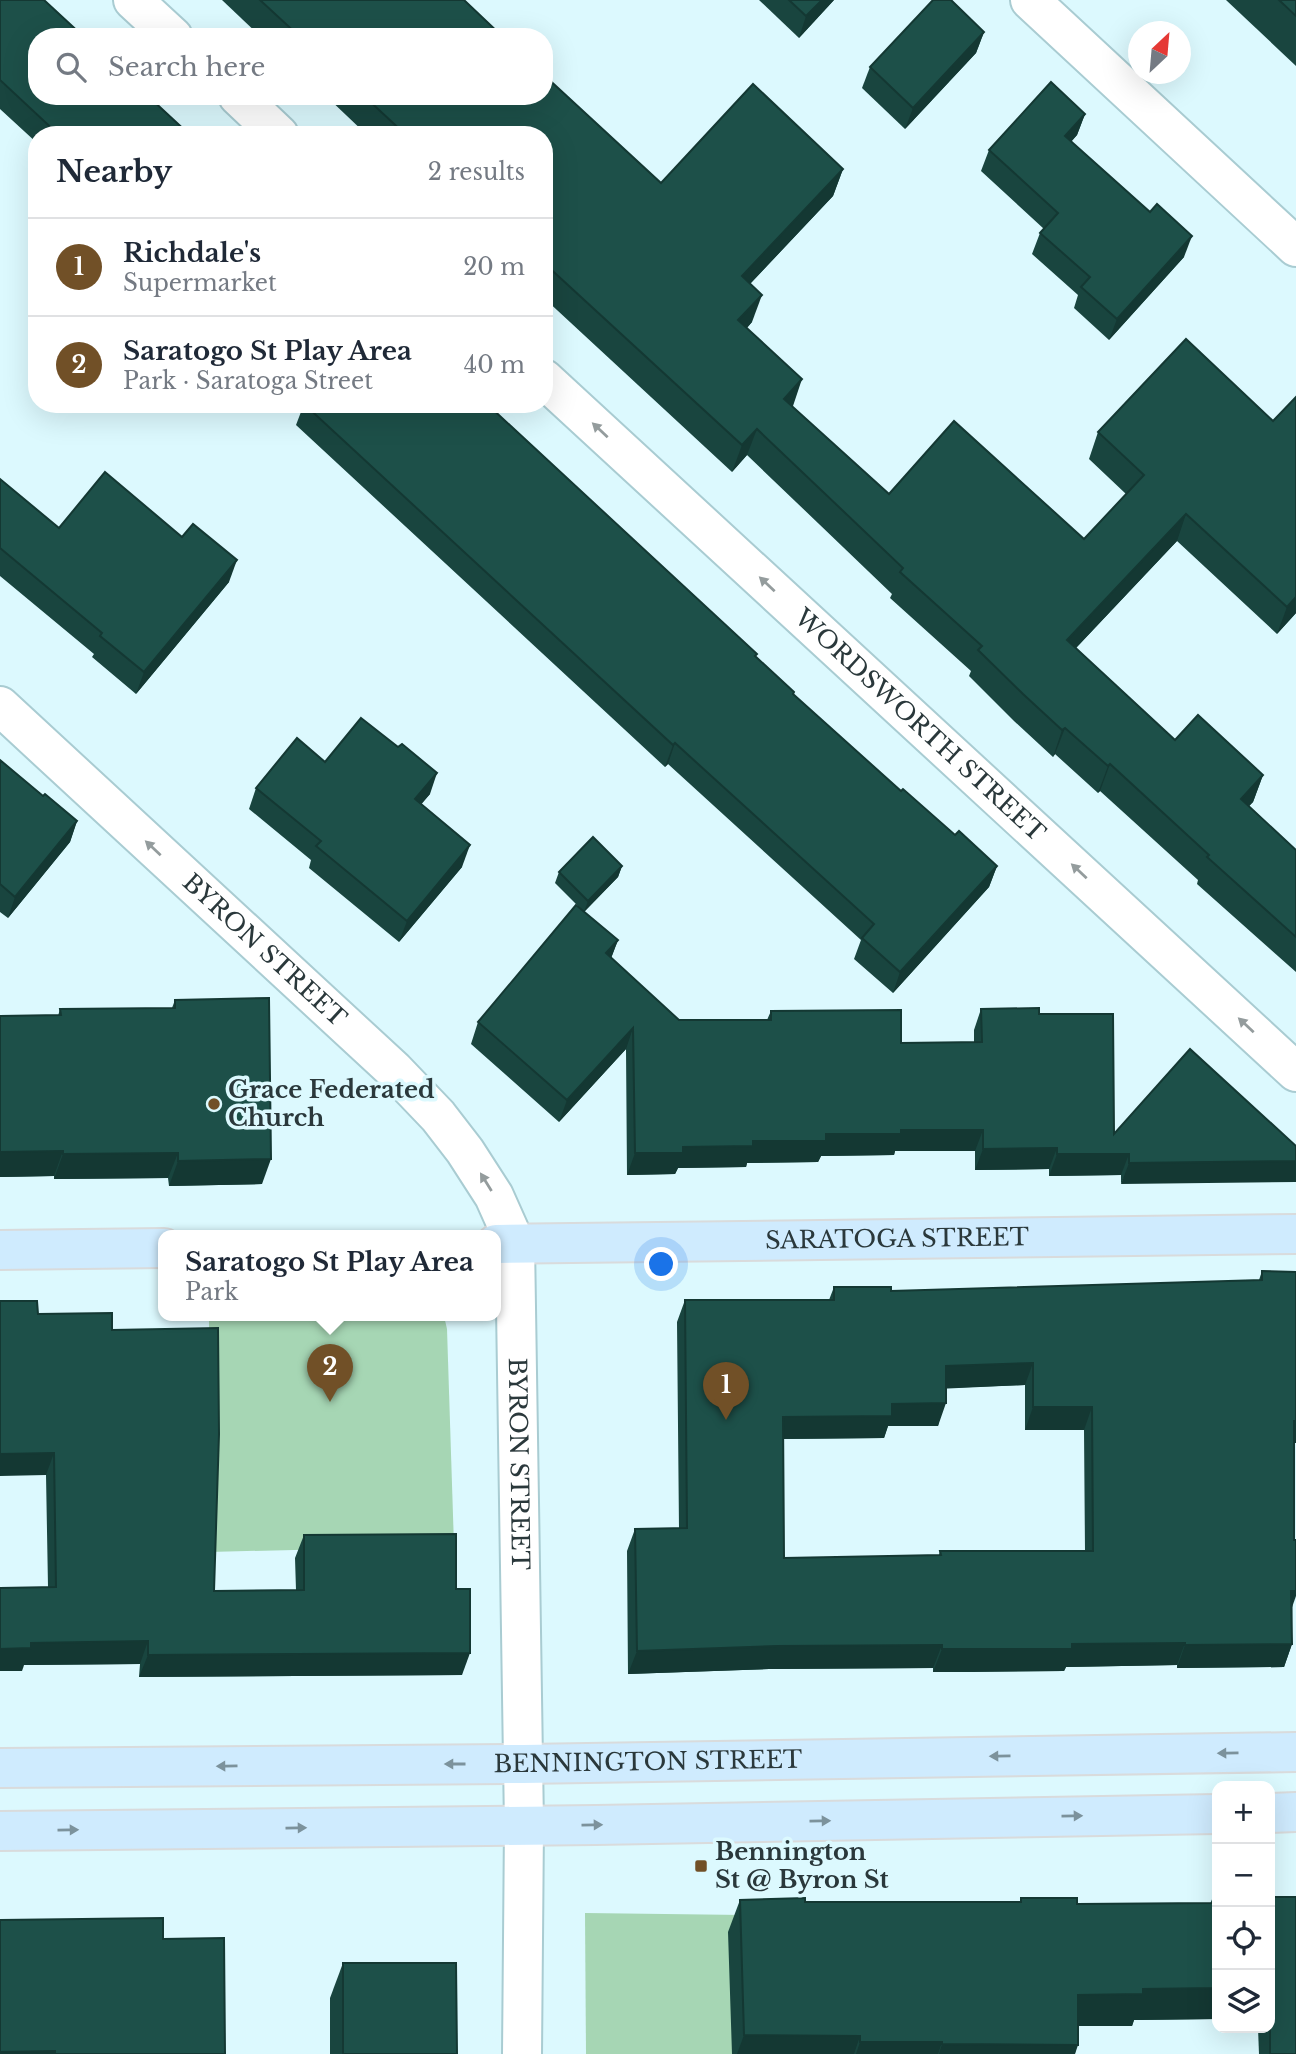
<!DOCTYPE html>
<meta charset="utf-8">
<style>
:root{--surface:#fff;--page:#f6f6f7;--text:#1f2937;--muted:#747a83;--line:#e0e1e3;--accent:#715027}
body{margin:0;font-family:"Libre Baskerville",serif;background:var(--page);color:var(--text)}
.controls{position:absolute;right:21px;bottom:21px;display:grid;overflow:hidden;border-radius:14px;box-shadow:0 7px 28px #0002}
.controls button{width:63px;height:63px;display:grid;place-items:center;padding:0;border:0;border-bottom:2px solid var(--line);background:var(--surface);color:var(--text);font:35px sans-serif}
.compass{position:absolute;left:1128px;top:21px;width:63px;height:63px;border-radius:50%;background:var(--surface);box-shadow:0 7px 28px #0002;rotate:26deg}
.you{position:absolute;left:662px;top:1265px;width:24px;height:24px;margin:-18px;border:5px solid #fff;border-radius:50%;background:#1a73e8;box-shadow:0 0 0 10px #1a73e833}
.badge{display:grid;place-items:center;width:46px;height:46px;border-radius:50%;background:var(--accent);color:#fff;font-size:23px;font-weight:700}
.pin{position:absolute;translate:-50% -58px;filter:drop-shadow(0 2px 4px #0008)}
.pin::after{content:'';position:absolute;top:37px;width:24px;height:21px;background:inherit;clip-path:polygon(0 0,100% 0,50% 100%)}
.popup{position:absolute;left:158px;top:1230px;width:343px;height:91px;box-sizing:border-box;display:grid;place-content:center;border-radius:14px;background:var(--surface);filter:drop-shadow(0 2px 5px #0005);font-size:23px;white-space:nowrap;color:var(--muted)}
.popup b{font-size:26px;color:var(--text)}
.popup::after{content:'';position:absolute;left:50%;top:100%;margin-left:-14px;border:14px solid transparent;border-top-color:var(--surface)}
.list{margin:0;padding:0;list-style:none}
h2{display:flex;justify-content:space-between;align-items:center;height:91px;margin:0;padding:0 28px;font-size:30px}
h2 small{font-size:23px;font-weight:400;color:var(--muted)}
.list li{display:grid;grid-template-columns:46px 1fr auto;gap:21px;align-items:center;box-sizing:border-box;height:98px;padding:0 28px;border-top:2px solid var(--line)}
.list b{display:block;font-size:26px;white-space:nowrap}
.list p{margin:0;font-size:23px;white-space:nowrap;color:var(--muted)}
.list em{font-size:23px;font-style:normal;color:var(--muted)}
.icon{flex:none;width:38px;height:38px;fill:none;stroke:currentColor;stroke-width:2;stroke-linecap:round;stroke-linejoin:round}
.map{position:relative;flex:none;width:1296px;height:2054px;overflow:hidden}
.search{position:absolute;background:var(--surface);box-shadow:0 7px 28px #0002;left:28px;top:28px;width:525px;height:77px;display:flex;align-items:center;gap:18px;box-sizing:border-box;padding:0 24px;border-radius:28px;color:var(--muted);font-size:26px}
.panel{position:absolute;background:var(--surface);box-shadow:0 7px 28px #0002;left:28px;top:126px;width:525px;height:287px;border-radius:28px}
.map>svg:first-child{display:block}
.green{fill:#a6d6b4}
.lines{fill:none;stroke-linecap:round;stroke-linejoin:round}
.minor-casing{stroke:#a9ccd2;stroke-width:42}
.major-casing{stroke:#d9dbdc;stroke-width:42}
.minor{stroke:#fff;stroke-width:38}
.major{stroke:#cfebfe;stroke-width:38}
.wall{fill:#19453f;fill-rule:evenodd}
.shaded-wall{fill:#143833}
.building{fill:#1d5049;stroke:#143833;stroke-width:2;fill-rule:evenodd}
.oneway{fill:#949c9d}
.oneway2{fill:#7c929c}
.poi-dot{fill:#715027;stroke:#dcf9fe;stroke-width:2.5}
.labels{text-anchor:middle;stroke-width:7;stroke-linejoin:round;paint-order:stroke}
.street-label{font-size:24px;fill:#2a383b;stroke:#dcf9fe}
.poi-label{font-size:24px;font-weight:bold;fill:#2a383b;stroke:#dcf9fe;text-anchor:start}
</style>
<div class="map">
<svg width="1296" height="2054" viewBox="0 0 1296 2054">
<rect width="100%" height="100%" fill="#dcf9fe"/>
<g class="green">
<polygon points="209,1316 444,1316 447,1329 454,1546 209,1552"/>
<polygon points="585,1913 823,1916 821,2054 586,2054"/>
</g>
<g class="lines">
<defs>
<g id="minor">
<polyline points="133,0 173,37"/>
<polyline points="1030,0 1296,247"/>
<polyline points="238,96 279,135"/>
<path id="s1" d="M544,379l752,693"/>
<path id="s2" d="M0,706l394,364 44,46 27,35 29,45 21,47 9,582 -2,229"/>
</g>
<g id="major">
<path id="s3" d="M496,1244l800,-10"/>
<polyline points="0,1250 164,1248"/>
<path id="s4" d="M0,1768l523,-4 773,-12"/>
<polyline points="1270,1813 1296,1812"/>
<polyline points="0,1831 596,1825 1217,1814"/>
</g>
</defs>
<use href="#minor" class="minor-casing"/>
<use href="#major" class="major-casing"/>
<use href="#minor" class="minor"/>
<use href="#major" class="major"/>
</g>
<g class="wall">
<polygon points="0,0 190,135 37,135 37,143 0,109"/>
<polygon points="222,0 464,0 503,37 261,37"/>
<polygon points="759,0 834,0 799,38"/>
<polygon points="1226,0 1296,0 1296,66"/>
<polygon points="984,32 976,53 905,129 862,88 870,67"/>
<polygon points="326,96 544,96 661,183 843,169 833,196 750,284 752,322 747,328 792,406 889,494 1084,539 1126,494 1089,459 1098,432 1296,613 1277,634 1177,541 1076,648 1175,740 1263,775 1253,802 1249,806 1296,850 1296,972 1197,884 1198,880 1100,791 1098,793 1055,754 1053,757 1014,721 969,676 971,671 890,598 892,594 747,455 732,472 544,298 544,135 367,135"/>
<polygon points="1085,114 1077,135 1071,142 1184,257 1109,340 1074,308 1078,295 1032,254 1040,233 1044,229 981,171 989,150"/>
<polygon points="304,404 756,657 794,692 793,694 901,791 955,835 997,866 989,887 893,993 854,959 861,940 668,764 665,767 296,425"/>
<polygon points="0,479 59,528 229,582 136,694 92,657 94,654 0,576"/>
<polygon points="0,760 43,796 77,821 70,842 8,918 0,912"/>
<polygon points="325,762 430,794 421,804 462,867 399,942 309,868 311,860 249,809 256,788"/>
<polygon points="622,866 618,877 584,912 618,940 611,958 679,1020 767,1020 771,1011 901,1043 974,1042 974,1030 981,1009 1039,1014 1114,1134 1190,1049 1121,1184 1121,1175 1049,1176 1049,1169 975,1170 975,1151 895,1151 894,1155 821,1156 818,1162 747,1163 746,1167 678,1168 675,1174 627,1175 626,1049 559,1122 471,1044 478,1022 581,909 555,883 559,872"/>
<polygon points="175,1000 262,1184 169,1186 168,1178 54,1179 54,1176 0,1177 0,1016 58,1016 60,1009 172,1008"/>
<path d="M1262,1271l32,172 -2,201 -8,23 -107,1v-3l-111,2 -2,4 -92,1h-39v-4l-164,1 -141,5 -1,-123 8,-22 44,-1 -2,-206 8,-22h144l5,-13 57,4 368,-11zM1025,1385v45h59l1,121h-145l-1,4 -155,3 -1,-119 101,-1 4,-12h50l8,-38z"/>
<polygon points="38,1314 112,1330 214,1591 296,1590 295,1558 304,1535 456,1589 462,1675 139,1677 140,1664 24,1665 22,1671 48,1587 46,1475"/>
<polygon points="1213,1897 1217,1897 1217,2019 1134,2020 1132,2026 1078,2026 1075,2054 732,2054 728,1932 740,1900 805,1902 1020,1902 1021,1898 1077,1904 1210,1904"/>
<polygon points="343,1963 457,2054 330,2054 330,1998"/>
<polygon points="1258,2028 1270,2028 1296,2054 1259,2054"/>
</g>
<g class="shaded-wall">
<polygon points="822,0 834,0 799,38 806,16"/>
<polygon points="984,32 976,53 905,129 913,108"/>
<polygon points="1085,114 1077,135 1057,157 1065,136"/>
<polygon points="843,169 833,196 732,303 742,276"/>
<polygon points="1192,236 1184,257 1109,340 1117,319"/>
<polygon points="762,295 752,322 729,347 738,320"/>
<polygon points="802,379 793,406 775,425 784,399"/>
<polygon points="757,429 747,455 732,472 742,445"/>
<polygon points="1186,514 1177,541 1058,667 1067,640"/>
<polygon points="237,560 229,582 136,694 144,672"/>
<polygon points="1296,597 1296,613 1277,634 1287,607"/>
<polygon points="1065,728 1055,754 1053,757 1062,730"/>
<polygon points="675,743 668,764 665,767 673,745"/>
<polygon points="1110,764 1100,791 1098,793 1108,766"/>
<polygon points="437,773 430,794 408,820 415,799"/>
<polygon points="1263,775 1253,802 1231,825 1241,799"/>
<polygon points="77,821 70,842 8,918 15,897"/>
<polygon points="470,845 462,867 399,942 407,921"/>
<polygon points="622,866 618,877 584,912 588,901"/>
<polygon points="997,866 989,887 893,993 900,972"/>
<polygon points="618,940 610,961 606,953"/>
<polygon points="633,1028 626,1049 559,1122 567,1100"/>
<polygon points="901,1130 983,1130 975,1151 895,1151 894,1155 821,1156 818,1162 747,1163 746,1167 678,1168 675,1174 627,1175 635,1153 683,1147 826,1134"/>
<polygon points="1057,1148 1049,1169 975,1170 983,1149"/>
<polygon points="63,1151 54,1176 0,1177 0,1152"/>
<polygon points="178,1153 168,1178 54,1179 63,1154"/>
<polygon points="1057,1154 1129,1154 1121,1175 1049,1176"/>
<polygon points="271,1159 262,1184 169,1186 178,1161"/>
<polygon points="1296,1161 1296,1182 1121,1184 1129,1163"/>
<polygon points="1033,1363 1025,1385 937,1389 946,1366"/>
<polygon points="946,1403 938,1426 888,1426 884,1438 775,1439 783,1417 892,1404"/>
<polygon points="1033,1407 1092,1407 1084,1430 1025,1430"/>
<polygon points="1294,1421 1296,1421 1296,1443 1285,1443"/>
<polygon points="54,1453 46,1475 0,1476 0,1454"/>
<polygon points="1291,1591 1296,1591 1296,1596 1290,1613"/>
<polygon points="148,1641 140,1664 24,1665 22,1671 0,1671 0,1649 31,1643"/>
<polygon points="1185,1643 1177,1665 1066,1667 1064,1671 933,1672 942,1649 1072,1644"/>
<polygon points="1292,1644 1284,1667 1177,1668 1185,1645"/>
<polygon points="942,1645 933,1668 769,1669 628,1674 637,1651 778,1646"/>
<polygon points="470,1653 462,1675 139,1677 148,1655"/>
<polygon points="1217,1988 1217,2019 1134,2020 1132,2026 1066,2026 1078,1995 1143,1989"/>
<polygon points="744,2035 860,2036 854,2054 737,2054"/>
<polygon points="860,2042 942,2042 938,2054 856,2054"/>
<polygon points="942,2044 1078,2045 1075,2054 939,2054"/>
<polygon points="55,2051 54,2054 0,2054 0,2052"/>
</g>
<g class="building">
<polygon points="0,0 44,0 84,37 37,37 37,96 148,96 190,135 59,135 0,80"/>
<polygon points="260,0 464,0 503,37 300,37"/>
<polygon points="789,0 822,0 806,16"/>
<polygon points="933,0 951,0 984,32 913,108 870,67"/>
<polygon points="1279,0 1296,0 1296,16"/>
<polygon points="544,75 661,183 753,84 843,169 742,276 762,295 738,320 802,379 784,399 889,494 954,421 1084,539 1144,475 1098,432 1186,339 1273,421 1296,397 1296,597 1287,607 1186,514 1067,640 1175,740 1198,715 1263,775 1241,799 1296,850 1296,937 1207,857 1209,855 1110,764 1108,766 1065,728 1062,730 1023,694 978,650 982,646 900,572 903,568 757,429 742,445 544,263 544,135 406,135 364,96 544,96"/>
<polygon points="1051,82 1085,114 1065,136 1150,212 1157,204 1192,236 1117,319 1081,287 1090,277 1040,233 1058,213 989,150"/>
<polygon points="304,404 487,404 757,654 755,656 794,692 793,694 901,791 903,789 955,835 959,831 997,866 900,972 862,938 874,924 675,743 673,745"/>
<polygon points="105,472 182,537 193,524 237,560 144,672 100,636 102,633 0,548 0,479 59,528"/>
<polygon points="361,718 398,747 402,744 437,773 415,799 470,845 407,921 316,846 321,841 256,788 297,738 325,762"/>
<polygon points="0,760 43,796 45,794 77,821 15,897 0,884"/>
<polygon points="593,837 622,866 588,901 559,872"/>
<polygon points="576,905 618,940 606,953 679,1020 771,1020 771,1011 901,1010 901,1043 982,1042 981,1009 1039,1008 1039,1014 1113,1014 1114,1134 1190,1049 1296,1146 1296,1161 1129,1163 1129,1154 1057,1154 1057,1148 983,1149 983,1130 901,1130 901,1134 826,1134 826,1141 753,1141 753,1146 683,1147 683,1153 635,1153 633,1028 567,1100 478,1022"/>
<polygon points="269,998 271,1159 178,1161 178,1153 63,1154 63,1151 0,1152 0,1016 61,1015 60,1009 175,1008 175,1000"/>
<path d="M1262,1271l34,1v149h-2v119h2v51h-5l1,53 -107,1v-2l-113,1v5h-130v-4l-164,1 -141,5 -2,-122 52,-1 -2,-228h149v-13h57v4l371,-11zM1033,1363v44h59l1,144h-153l1,4 -157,3 -1,-141 109,-1v-12l54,-1v-37z"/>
<polygon points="0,1301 37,1301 38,1314 112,1313 112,1330 218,1328 219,1434 214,1591 304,1590 304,1535 456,1534 456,1589 470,1589 470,1653 148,1655 148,1641 31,1643 31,1648 0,1649 0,1588 56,1587 54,1453 0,1454"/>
<polygon points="1213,1897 1217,1897 1217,1988 1143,1989 1143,1994 1078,1995 1078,2045 942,2044 942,2042 860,2042 860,2036 744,2035 740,1900 805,1898 805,1902 1021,1902 1021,1898 1077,1898 1077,1904 1213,1903"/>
<rect x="1270" y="1897" width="26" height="157"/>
<polygon points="163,1918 163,1939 224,1938 225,2054 55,2054 55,2051 0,2052 0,1920"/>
<polygon points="343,1963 456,1963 457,2054 343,2054"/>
</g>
<defs><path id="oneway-solid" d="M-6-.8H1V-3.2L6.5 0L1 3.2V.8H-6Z" transform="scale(1.75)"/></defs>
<g class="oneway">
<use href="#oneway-solid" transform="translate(600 430) rotate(-137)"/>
<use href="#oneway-solid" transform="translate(767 584) rotate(-137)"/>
<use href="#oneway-solid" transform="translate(153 848) rotate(-137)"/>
<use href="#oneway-solid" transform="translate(1079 871) rotate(-137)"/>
<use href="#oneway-solid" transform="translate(1246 1025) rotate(-137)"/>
<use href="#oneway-solid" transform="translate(486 1182) rotate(-122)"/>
</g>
<g class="oneway2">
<use href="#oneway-solid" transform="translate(1228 1753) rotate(179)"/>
<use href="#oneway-solid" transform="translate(1000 1756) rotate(179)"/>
<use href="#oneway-solid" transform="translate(455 1764) rotate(180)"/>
<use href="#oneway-solid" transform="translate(227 1766) rotate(179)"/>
<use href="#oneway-solid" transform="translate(1072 1816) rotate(-1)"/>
<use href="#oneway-solid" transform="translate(820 1821) rotate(-1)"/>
<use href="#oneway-solid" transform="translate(592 1825) rotate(-1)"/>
<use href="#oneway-solid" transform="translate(296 1828) rotate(-1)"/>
<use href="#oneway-solid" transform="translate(68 1830) rotate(-1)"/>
</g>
<g class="poi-dot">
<circle cx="214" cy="1104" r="7"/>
<rect x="694" y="1859" width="14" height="14" rx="3.5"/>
</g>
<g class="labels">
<g class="street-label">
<text dy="8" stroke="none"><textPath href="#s1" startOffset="511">WORDSWORTH STREET</textPath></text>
<text dy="8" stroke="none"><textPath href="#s2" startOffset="360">BYRON STREET</textPath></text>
<text dy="8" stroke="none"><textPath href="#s3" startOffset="401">SARATOGA STREET</textPath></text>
<text dy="8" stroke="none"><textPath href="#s2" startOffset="970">BYRON STREET</textPath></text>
<text dy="8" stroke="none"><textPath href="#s4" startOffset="648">BENNINGTON STREET</textPath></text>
</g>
<g class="poi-label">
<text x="228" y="1098">Grace Federated<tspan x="228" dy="28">Church</tspan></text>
<text x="715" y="1860">Bennington<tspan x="715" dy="28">St @ Byron St</tspan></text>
</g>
</g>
</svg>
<div class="controls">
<button>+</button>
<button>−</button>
<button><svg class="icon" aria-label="locate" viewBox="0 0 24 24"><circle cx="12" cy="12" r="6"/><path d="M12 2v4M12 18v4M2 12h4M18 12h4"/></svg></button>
<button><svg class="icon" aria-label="layers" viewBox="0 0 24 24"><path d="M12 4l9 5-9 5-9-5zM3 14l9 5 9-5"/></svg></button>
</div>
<svg class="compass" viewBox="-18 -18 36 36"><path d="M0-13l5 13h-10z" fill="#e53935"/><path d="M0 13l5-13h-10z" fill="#747a83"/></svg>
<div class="you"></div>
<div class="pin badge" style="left:726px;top:1420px">1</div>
<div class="pin badge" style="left:330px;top:1402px">2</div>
<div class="popup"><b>Saratogo St Play Area</b>Park</div>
<div class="search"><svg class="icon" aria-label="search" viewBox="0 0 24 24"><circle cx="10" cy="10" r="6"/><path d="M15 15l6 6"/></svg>Search here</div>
<section class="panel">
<h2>Nearby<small>2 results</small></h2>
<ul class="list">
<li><span class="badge">1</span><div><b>Richdale's</b><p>Supermarket</p></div><em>20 m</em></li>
<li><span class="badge">2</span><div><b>Saratogo St Play Area</b><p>Park · Saratoga Street</p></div><em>40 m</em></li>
</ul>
</section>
</div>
